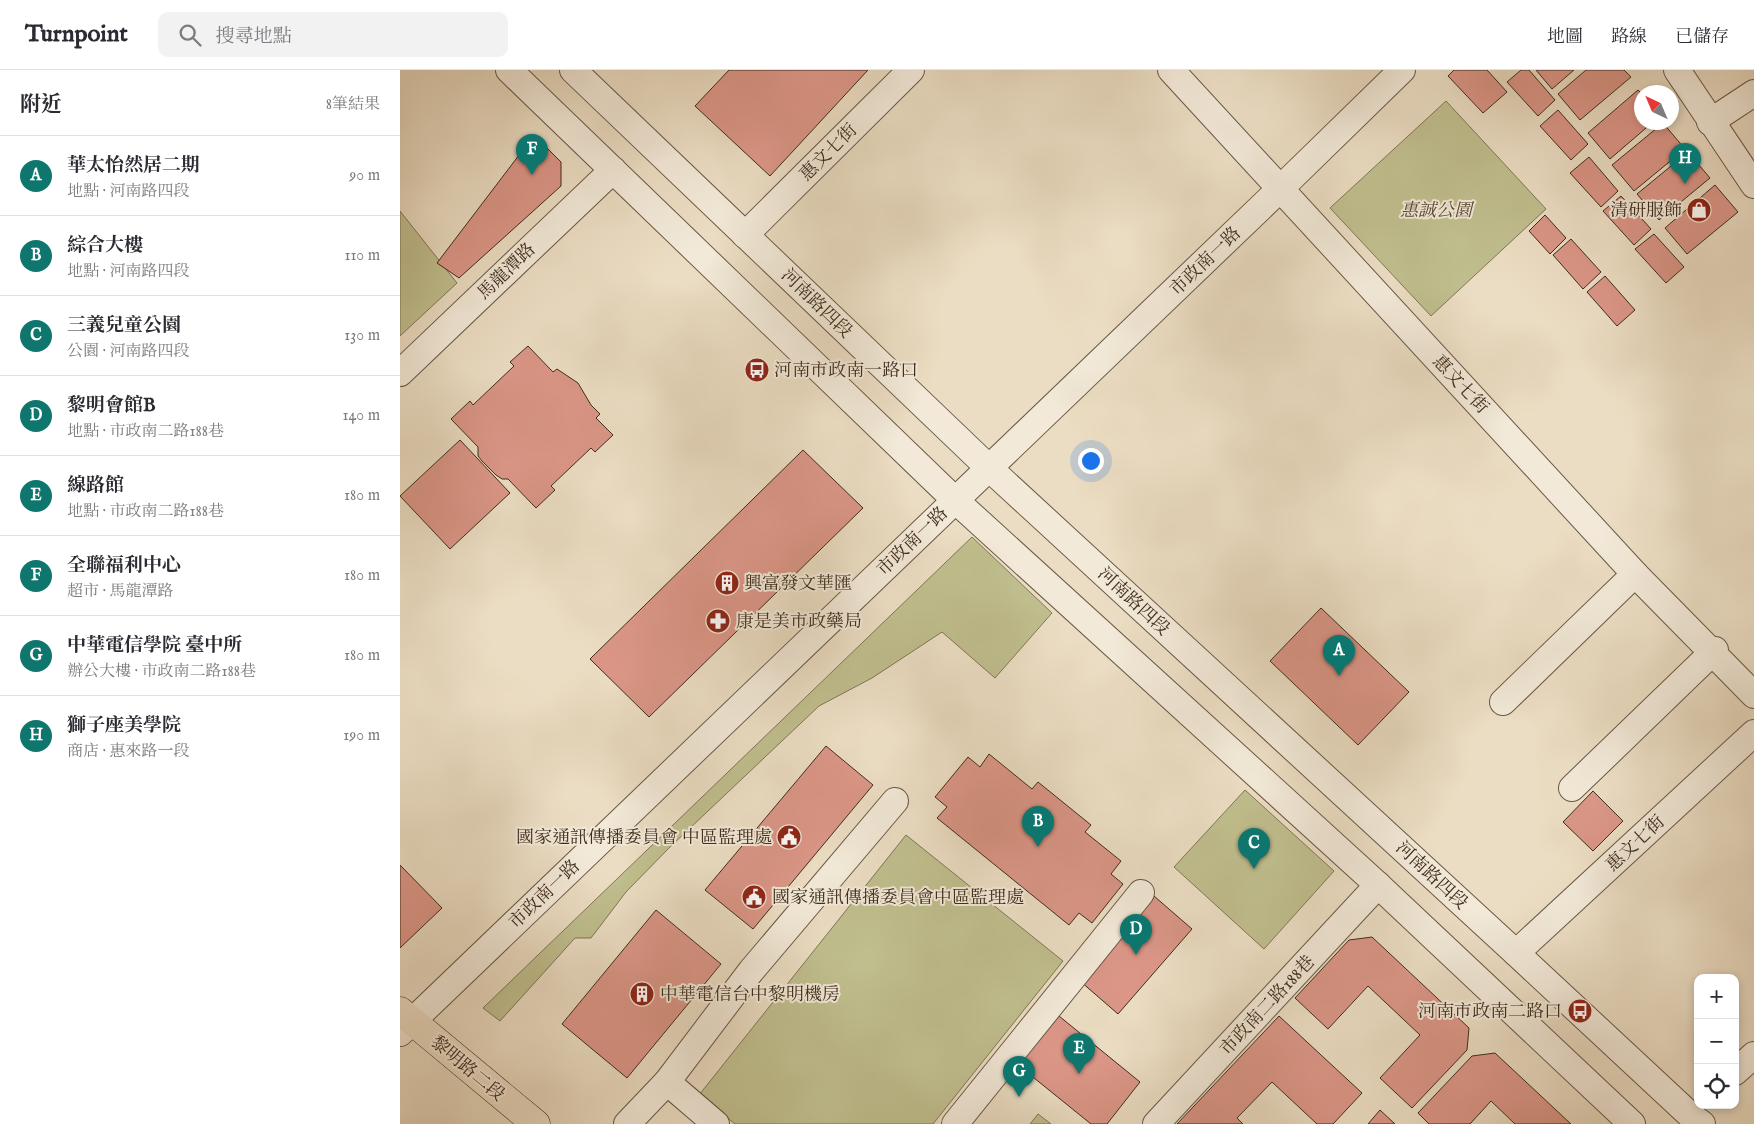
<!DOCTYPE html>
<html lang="zh-TW">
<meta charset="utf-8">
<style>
:root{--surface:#fff;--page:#f2f2f3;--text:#2b2b33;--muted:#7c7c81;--line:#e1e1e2;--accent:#0f766e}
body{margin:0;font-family:"IM FELL English","Noto Serif TC",serif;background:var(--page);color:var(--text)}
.controls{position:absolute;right:15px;bottom:15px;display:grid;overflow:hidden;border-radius:10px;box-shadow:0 2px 8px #0003}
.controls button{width:45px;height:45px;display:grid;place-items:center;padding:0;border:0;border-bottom:1px solid var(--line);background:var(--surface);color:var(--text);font:25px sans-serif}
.compass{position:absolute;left:1234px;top:15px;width:45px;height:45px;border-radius:50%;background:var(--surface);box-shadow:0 2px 8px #0003;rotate:316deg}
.you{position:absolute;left:690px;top:390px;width:18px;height:18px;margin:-12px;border:4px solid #fff;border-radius:50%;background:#1a73e8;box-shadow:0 0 0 8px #1a73e833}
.badge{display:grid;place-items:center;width:32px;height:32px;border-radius:50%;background:var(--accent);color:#fff;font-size:16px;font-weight:700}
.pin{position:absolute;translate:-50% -41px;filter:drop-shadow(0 1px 2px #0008)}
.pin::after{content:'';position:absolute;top:26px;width:18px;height:15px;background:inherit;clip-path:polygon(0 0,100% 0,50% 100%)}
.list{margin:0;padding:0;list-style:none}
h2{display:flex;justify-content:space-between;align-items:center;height:65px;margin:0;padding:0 20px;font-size:21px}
h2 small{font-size:16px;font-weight:400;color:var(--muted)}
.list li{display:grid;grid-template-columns:32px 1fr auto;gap:15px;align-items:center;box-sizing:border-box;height:80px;padding:0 20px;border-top:1px solid var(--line)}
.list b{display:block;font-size:19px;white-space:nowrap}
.list p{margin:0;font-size:16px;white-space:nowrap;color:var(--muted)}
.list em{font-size:16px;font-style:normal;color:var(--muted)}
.icon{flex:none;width:28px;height:28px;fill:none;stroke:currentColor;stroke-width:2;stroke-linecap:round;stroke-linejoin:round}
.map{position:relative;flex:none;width:1354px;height:1054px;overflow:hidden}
header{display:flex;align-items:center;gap:30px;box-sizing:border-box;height:70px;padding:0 25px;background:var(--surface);border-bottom:1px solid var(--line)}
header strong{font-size:24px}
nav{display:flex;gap:28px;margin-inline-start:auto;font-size:18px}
.search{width:350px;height:45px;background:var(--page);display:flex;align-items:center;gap:12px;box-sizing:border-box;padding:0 18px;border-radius:10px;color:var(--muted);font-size:19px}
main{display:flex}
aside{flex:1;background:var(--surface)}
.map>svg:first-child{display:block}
.green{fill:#c0be8e;stroke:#807656}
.building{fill:#db9687;stroke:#3f2d1d}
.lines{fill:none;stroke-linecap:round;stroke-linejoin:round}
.minor-casing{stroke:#6a5946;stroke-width:28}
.major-casing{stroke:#3f2d1d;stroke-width:29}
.minor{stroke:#f2e9d8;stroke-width:26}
.major{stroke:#ebddc3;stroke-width:28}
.labels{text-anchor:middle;stroke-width:4;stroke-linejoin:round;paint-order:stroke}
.street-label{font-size:18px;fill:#3f2d1d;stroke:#f2e9d8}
.park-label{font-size:18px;font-style:italic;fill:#594a34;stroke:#f2e9d8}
.poi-label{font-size:18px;fill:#3f2d1d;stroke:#f2e9d8;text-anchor:start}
</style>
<header>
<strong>Turnpoint</strong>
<div class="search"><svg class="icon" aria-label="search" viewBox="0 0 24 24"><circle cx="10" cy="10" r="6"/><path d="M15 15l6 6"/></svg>搜尋地點</div>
<nav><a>地圖</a><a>路線</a><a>已儲存</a></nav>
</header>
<main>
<aside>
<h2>附近<small>8筆結果</small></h2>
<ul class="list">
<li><span class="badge">A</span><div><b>華太怡然居二期</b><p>地點 · 河南路四段</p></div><em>90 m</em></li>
<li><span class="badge">B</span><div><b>綜合大樓</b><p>地點 · 河南路四段</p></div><em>110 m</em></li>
<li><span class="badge">C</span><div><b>三義兒童公園</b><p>公園 · 河南路四段</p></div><em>130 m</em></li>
<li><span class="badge">D</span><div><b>黎明會館B</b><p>地點 · 市政南二路188巷</p></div><em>140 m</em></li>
<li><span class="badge">E</span><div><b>線路館</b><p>地點 · 市政南二路188巷</p></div><em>180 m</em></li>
<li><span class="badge">F</span><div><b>全聯福利中心</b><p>超市 · 馬龍潭路</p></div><em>180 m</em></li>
<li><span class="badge">G</span><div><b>中華電信學院 臺中所</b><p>辦公大樓 · 市政南二路188巷</p></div><em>180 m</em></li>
<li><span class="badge">H</span><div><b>獅子座美學院</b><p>商店 · 惠來路一段</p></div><em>190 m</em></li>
</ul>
</aside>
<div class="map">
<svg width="1354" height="1054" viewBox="0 0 1354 1054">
<rect width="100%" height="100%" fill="#ebddc3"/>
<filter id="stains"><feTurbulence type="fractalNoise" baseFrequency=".004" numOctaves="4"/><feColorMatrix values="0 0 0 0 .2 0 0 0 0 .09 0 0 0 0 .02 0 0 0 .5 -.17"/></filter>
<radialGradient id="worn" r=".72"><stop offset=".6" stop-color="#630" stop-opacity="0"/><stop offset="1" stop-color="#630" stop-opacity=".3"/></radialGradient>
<g class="green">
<polygon points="1046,31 1146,139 1031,246 930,138"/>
<polygon points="0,141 57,213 0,266"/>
<polygon points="572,467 652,543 595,608 542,562 472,608 419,636 270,777 226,822 191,868 175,868 100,951 83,938"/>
<polygon points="845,720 934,801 864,879 774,797"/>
<polygon points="506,765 663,891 533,1054 335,1054 299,1025"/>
<polygon points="638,1044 651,1054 630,1054"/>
</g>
<g class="building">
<polygon points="329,0 468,0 370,106 295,36"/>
<polygon points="1054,0 1087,0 1107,22 1083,43 1048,6"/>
<polygon points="1121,0 1129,0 1155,30 1138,46 1107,12"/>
<polygon points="1136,0 1174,0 1152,19"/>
<polygon points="1186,0 1224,0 1231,7 1180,50 1158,24"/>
<polygon points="1238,20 1242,24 1242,52 1253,52 1210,89 1188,63"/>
<polygon points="1158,40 1188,74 1171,90 1140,56"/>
<polygon points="1263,53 1285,79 1234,121 1212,95"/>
<polygon points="138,69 161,92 161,116 59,208 37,193 129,72"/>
<polygon points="1288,82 1310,108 1259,150 1237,124"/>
<polygon points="1189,87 1218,121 1201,137 1170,103"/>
<polygon points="1315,115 1338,142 1287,184 1265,158"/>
<polygon points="1221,126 1251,159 1234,175 1203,141"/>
<polygon points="1145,145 1166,168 1150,184 1129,161"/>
<polygon points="1254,164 1284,197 1266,213 1235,179"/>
<polygon points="1171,169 1201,202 1183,219 1153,185"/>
<polygon points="1205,206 1235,240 1217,256 1187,222"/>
<polygon points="128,276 153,302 157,299 178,313 191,335 200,344 196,348 213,365 195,382 191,378 151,416 155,420 136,438 108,409 102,409 96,405 82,391 78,386 78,377 51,349 70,331 73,335 114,296 110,292"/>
<polygon points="60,370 110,423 50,479 0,426"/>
<polygon points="403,380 463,438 249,647 190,589"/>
<polygon points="921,538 1009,622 958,675 870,591"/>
<polygon points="426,676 473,715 353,859 305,820"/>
<polygon points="589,684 632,719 638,712 691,755 685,762 721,791 711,804 723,814 692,853 679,843 669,855 537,748 547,737 535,727 568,687 580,697"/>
<polygon points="1193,721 1223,751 1193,781 1163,752"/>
<polygon points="0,795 42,838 0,878"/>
<polygon points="754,826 792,859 718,944 680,911"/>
<polygon points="256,840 321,894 227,1008 162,954"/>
<polygon points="972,867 1069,958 1067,980 1012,1038 980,1008 1020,965 968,916 928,959 895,928 949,870"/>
<polygon points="659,946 740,1012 707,1054 691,1054 618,995"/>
<polygon points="879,946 962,1023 933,1054 917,1054 872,1012 837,1048 843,1054 777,1054"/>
<polygon points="1095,983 1171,1054 1115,1054 1091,1031 1070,1054 1029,1054 1018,1043 1072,986"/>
<polygon points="980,1040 995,1054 968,1054"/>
</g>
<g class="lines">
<defs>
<g id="minor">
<polyline points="109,0 555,430 978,815 1232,1054"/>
<polyline points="173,0 589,398 1116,883 1290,1045 1302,1054"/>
<polyline points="771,0 1235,504 1354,625"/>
<polyline points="1277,0 1354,115"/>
<polyline points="1310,52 1354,23"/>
<polyline points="345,165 511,0"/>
<polyline points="0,303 213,100"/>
<polyline points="1103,632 1235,504"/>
<polyline points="1172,718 1315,580"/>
<polyline points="1116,883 1354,663"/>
<polyline points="0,963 881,118 1002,0"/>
<polyline points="1335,1002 1354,985"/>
<polyline points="267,1012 316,1054"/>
<polyline points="227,1054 267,1012 351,901 495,731"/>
<polyline points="555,1054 741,823"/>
<polyline points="756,1054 978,815"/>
</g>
<polyline id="major" points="0,941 136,1054"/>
</defs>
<use href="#minor" class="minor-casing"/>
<use href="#major" class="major-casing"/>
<use href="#minor" class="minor"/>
<use href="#major" class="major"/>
</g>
<defs>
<symbol id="shop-disc" viewBox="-11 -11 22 22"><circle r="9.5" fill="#8f2418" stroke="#f2e9d8"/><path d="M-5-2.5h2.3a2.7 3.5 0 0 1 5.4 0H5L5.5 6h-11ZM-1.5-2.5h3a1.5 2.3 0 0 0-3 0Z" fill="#fff"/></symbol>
<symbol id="bus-disc" viewBox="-11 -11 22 22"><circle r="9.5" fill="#8f2418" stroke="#f2e9d8"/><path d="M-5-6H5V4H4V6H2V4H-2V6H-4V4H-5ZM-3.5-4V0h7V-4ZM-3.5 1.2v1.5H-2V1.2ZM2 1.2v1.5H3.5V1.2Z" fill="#fff"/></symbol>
<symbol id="building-disc" viewBox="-11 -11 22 22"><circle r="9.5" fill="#8f2418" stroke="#f2e9d8"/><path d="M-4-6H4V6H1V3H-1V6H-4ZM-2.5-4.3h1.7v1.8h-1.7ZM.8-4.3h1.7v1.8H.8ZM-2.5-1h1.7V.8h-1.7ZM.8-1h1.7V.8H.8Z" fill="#fff"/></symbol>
<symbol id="pharmacy-disc" viewBox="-11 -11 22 22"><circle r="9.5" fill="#8f2418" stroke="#f2e9d8"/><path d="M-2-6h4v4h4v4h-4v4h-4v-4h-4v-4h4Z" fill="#fff"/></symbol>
<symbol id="civic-disc" viewBox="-11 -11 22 22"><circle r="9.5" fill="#8f2418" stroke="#f2e9d8"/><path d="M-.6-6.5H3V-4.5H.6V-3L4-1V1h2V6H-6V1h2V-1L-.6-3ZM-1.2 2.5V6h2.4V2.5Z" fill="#fff"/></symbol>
</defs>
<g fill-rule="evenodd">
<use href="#shop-disc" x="1285" y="126" width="28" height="28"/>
<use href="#bus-disc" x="343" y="286" width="28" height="28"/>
<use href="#building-disc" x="313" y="499" width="28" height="28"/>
<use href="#pharmacy-disc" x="304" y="537" width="28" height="28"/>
<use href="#civic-disc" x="375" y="753" width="28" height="28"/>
<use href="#civic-disc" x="340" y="813" width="28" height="28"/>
<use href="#building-disc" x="228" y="910" width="28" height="28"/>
<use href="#bus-disc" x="1166" y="927" width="28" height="28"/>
</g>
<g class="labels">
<g class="street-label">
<text transform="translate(428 82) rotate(-45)" y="6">惠文七街</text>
<text transform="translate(805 191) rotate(-44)" y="6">市政南一路</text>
<text transform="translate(106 201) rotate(-44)" y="6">馬龍潭路</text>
<text transform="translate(417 233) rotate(44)" y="6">河南路四段</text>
<text transform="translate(1061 314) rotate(47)" y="6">惠文七街</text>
<text transform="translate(512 471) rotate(-44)" y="6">市政南一路</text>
<text transform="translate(734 531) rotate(43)" y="6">河南路四段</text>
<text transform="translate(1235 773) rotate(-43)" y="6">惠文七街</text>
<text transform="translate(1032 805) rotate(43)" y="6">河南路四段</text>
<text transform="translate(144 824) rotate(-44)" y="6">市政南一路</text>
<text transform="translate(867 935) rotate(-47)" y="6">市政南二路188巷</text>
<text transform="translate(68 998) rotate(40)" y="6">黎明路二段</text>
</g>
<g class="park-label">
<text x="1036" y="146">惠誠公園</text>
</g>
<g class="poi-label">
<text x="1282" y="146" text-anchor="end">清研服飾</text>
<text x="374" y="306">河南市政南一路口</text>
<text x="344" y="519">興富發文華匯</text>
<text x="336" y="557">康是美市政藥局</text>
<text x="372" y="773" text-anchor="end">國家通訊傳播委員會 中區監理處</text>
<text x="372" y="833">國家通訊傳播委員會中區監理處</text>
<text x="260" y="930">中華電信台中黎明機房</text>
<text x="1162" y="947" text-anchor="end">河南市政南二路口</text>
</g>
</g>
<rect width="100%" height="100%" filter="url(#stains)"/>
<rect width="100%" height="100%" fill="url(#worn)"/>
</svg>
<div class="controls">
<button>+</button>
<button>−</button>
<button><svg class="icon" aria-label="locate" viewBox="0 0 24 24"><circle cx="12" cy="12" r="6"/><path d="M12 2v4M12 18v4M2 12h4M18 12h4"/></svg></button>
</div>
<svg class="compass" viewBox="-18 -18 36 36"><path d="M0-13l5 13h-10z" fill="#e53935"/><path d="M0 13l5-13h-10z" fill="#7c7c81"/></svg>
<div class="you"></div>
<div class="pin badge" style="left:939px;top:606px">A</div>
<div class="pin badge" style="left:638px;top:777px">B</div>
<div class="pin badge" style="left:854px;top:799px">C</div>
<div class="pin badge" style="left:736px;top:885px">D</div>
<div class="pin badge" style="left:679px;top:1004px">E</div>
<div class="pin badge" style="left:132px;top:105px">F</div>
<div class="pin badge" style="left:619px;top:1027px">G</div>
<div class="pin badge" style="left:1285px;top:114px">H</div>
</div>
</main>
